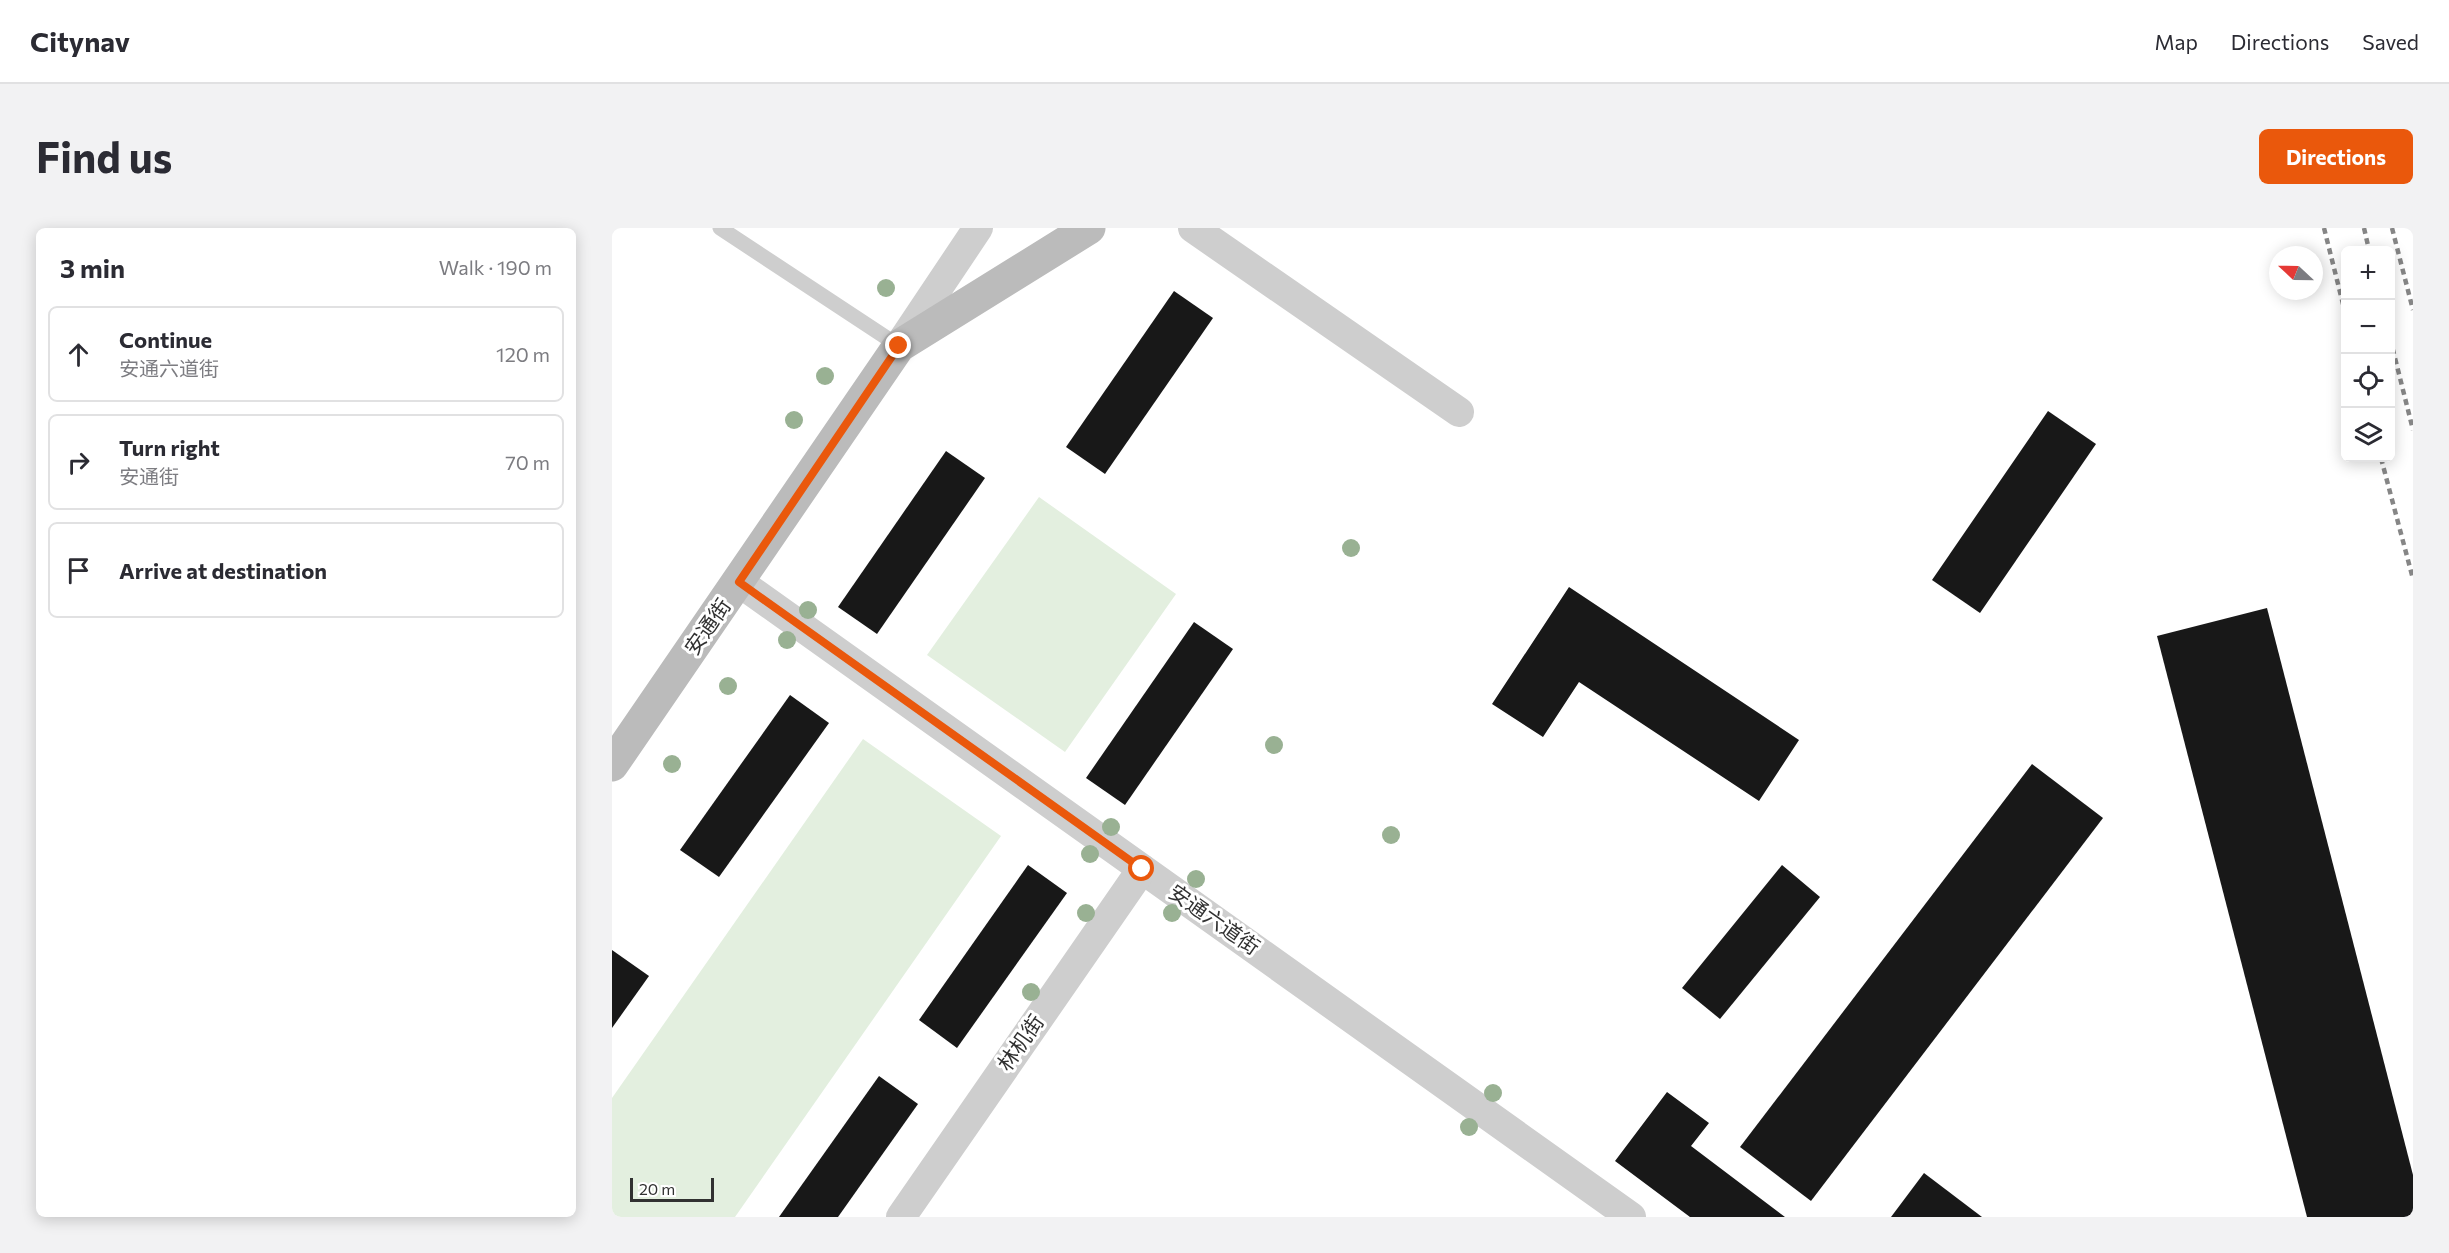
<!DOCTYPE html>
<meta charset="utf-8">
<style>
:root{--surface:#fff;--page:#f2f2f3;--text:#2b2b33;--muted:#7c7c81;--line:#e1e1e2;--accent:#ea580c}
body{margin:0;font-family:Commissioner,"Noto Sans SC",sans-serif;background:var(--page);color:var(--text)}
.controls{position:absolute;right:18px;top:18px;display:grid;overflow:hidden;border-radius:9px;box-shadow:0 3px 15px #0003}
.controls button{width:54px;height:54px;display:grid;place-items:center;padding:0;border:0;border-bottom:2px solid var(--line);background:var(--surface);color:var(--text);font:30px sans-serif}
.compass{position:absolute;left:1657px;top:18px;width:54px;height:54px;border-radius:50%;background:var(--surface);box-shadow:0 3px 15px #0003;rotate:292deg}
.scale{position:absolute;left:18px;bottom:15px;width:84px;box-sizing:border-box;padding-left:6px;border:3px solid #313131;border-top:0;font-size:16px;line-height:21px;white-space:nowrap;color:#313131;-webkit-text-stroke:4px #fff;paint-order:stroke}
.stop{position:absolute;width:18px;height:18px;margin:-14px;border:4px solid #ea580c;border-radius:50%;background:#fff}
.stop.end{background:#ea580c;border-color:#fff;box-shadow:0 2px 6px #0008}
.list{margin:0;padding:0;list-style:none}
h2{display:flex;justify-content:space-between;align-items:center;height:78px;margin:0;padding:0 24px;font-size:26px}
h2 small{font-size:20px;font-weight:400;color:var(--muted)}
.list li{display:grid;grid-template-columns:39px 1fr auto;gap:18px;align-items:center;box-sizing:border-box;height:96px;margin:0 12px 12px;padding:0 12px;border:2px solid var(--line);border-radius:9px}
.list b{display:block;font-size:22px;white-space:nowrap}
.list p{margin:0;font-size:20px;white-space:nowrap;color:var(--muted)}
.list em{font-size:20px;font-style:normal;color:var(--muted)}
.icon{flex:none;width:33px;height:33px;fill:none;stroke:currentColor;stroke-width:2;stroke-linecap:round;stroke-linejoin:round}
.map{position:relative;flex:none;width:1801px;height:989px;overflow:hidden;border-radius:9px}
header{display:flex;align-items:center;gap:36px;box-sizing:border-box;height:84px;padding:0 30px;background:var(--surface);border-bottom:2px solid var(--line)}
header strong{font-size:28px}
nav{display:flex;gap:33px;margin-inline-start:auto;font-size:21px}
.intro{display:flex;align-items:center;justify-content:space-between;box-sizing:border-box;height:144px;padding:0 36px}
h1{margin:0;font-size:42px}
.button{padding:15px 27px;border-radius:9px;background:var(--accent);color:#fff;font-size:21px;font-weight:700}
main{display:flex;gap:36px;padding:0 36px}
aside{flex:1;background:var(--surface);border-radius:9px;box-shadow:0 3px 15px #0003}
.map>svg:first-child{display:block}
.green{fill:#e3efdf}
.building{fill:#181818}
.lines{fill:none;stroke-linecap:round;stroke-linejoin:round}
.service{stroke:#cecece;stroke-width:15}
.minor{stroke:#cecece;stroke-width:30}
.secondary{stroke:#bbb;stroke-width:33}
.rail{stroke:#868686;stroke-width:4.5;stroke-dasharray:6 4.5;stroke-linecap:butt}
.tree{fill:#99b193}
.route{stroke:#ea580c;stroke-width:8}
.labels{text-anchor:middle;stroke-width:6;stroke-linejoin:round;paint-order:stroke}
.street-label{font-size:21px;fill:#313131;stroke:#fff}
</style>
<header>
<strong>Citynav</strong>
<nav><a>Map</a><a>Directions</a><a>Saved</a></nav>
</header>
<div class="intro"><h1>Find us</h1><a class="button">Directions</a></div>
<main>
<aside>
<h2>3 min<small>Walk · 190 m</small></h2>
<ul class="list">
<li><svg class="icon" aria-label="ahead" viewBox="0 0 24 24"><path d="M12 20V5M6 11l6-6 6 6"/></svg><div><b>Continue</b><p>安通六道街</p></div><em>120 m</em></li>
<li><svg class="icon" aria-label="right" viewBox="0 0 24 24"><path d="M7 20v-9h11M14 6l5 5-5 5"/></svg><div><b>Turn right</b><p>安通街</p></div><em>70 m</em></li>
<li><svg class="icon" aria-label="arrive" viewBox="0 0 24 24"><path d="M6 21V4h12l-3 4 3 4H6"/></svg><div><b>Arrive at destination</b></div></li>
</ul>
</aside>
<div class="map">
<svg width="1801" height="989" viewBox="0 0 1801 989">
<rect width="100%" height="100%" fill="#fff"/>
<g class="green">
<polygon points="427,269 564,366 453,524 315,427"/>
<polygon points="251,511 389,608 123,989 0,989 0,870"/>
</g>
<g class="building">
<polygon points="562,63 601,90 493,246 454,219"/>
<polygon points="1436,183 1484,216 1368,385 1320,352"/>
<polygon points="334,223 373,250 265,406 226,379"/>
<polygon points="957,359 1187,512 1147,573 967,454 931,509 880,476"/>
<polygon points="1655,380 1801,947 1801,989 1695,989 1545,408"/>
<polygon points="582,394 621,421 513,577 474,550"/>
<polygon points="178,467 217,495 107,649 68,622"/>
<polygon points="1420,536 1491,590 1199,973 1128,919"/>
<polygon points="416,637 455,665 345,820 307,792"/>
<polygon points="1170,637 1208,669 1108,791 1070,760"/>
<polygon points="0,722 37,748 0,800"/>
<polygon points="267,848 306,876 226,989 167,989"/>
<polygon points="1055,864 1097,895 1079,918 1173,989 1078,989 1003,933"/>
<polygon points="1312,945 1370,989 1279,989"/>
</g>
<g class="lines">
<polyline class="service" points="108,0 287,118"/>
<g class="minor">
<polyline points="581,0 847,184"/>
<polyline points="287,118 366,0"/>
<polyline points="127,354 1019,989"/>
<polyline points="289,989 530,641"/>
</g>
<polyline class="secondary" points="0,537 287,118 477,0"/>
<g class="rail">
<polyline points="1712,0 1734,88"/>
<polyline points="1752,0 1757,22"/>
<polyline points="1780,0 1801,82"/>
<polyline points="1778,110 1801,202"/>
<polyline points="1769,230 1801,351"/>
</g>
</g>
<g class="tree">
<circle cx="274" cy="60" r="9"/>
<circle cx="213" cy="148" r="9"/>
<circle cx="182" cy="192" r="9"/>
<circle cx="739" cy="320" r="9"/>
<circle cx="196" cy="382" r="9"/>
<circle cx="175" cy="412" r="9"/>
<circle cx="116" cy="458" r="9"/>
<circle cx="662" cy="517" r="9"/>
<circle cx="60" cy="536" r="9"/>
<circle cx="499" cy="599" r="9"/>
<circle cx="779" cy="607" r="9"/>
<circle cx="478" cy="626" r="9"/>
<circle cx="584" cy="651" r="9"/>
<circle cx="474" cy="685" r="9"/>
<circle cx="560" cy="685" r="9"/>
<circle cx="419" cy="764" r="9"/>
<circle cx="881" cy="865" r="9"/>
<circle cx="857" cy="899" r="9"/>
</g>
<g class="lines">
<polyline class="route" points="287,118 127,354 530,641"/>
</g>
<g class="labels">
<g class="street-label">
<text transform="translate(96 399) rotate(-55)" y="7">安通街</text>
<text transform="translate(602 692) rotate(35)" y="7">安通六道街</text>
<text transform="translate(409 815) rotate(-55)" y="7">林机街</text>
</g>
</g>
</svg>
<div class="controls">
<button>+</button>
<button>−</button>
<button><svg class="icon" aria-label="locate" viewBox="0 0 24 24"><circle cx="12" cy="12" r="6"/><path d="M12 2v4M12 18v4M2 12h4M18 12h4"/></svg></button>
<button><svg class="icon" aria-label="layers" viewBox="0 0 24 24"><path d="M12 4l9 5-9 5-9-5zM3 14l9 5 9-5"/></svg></button>
</div>
<svg class="compass" viewBox="-18 -18 36 36"><path d="M0-13l5 13h-10z" fill="#e53935"/><path d="M0 13l5-13h-10z" fill="#7c7c81"/></svg>
<div class="scale">20 m</div>
<div class="stop" style="left:530px;top:641px"></div>
<div class="stop end" style="left:287px;top:118px"></div>
</div>
</main>
